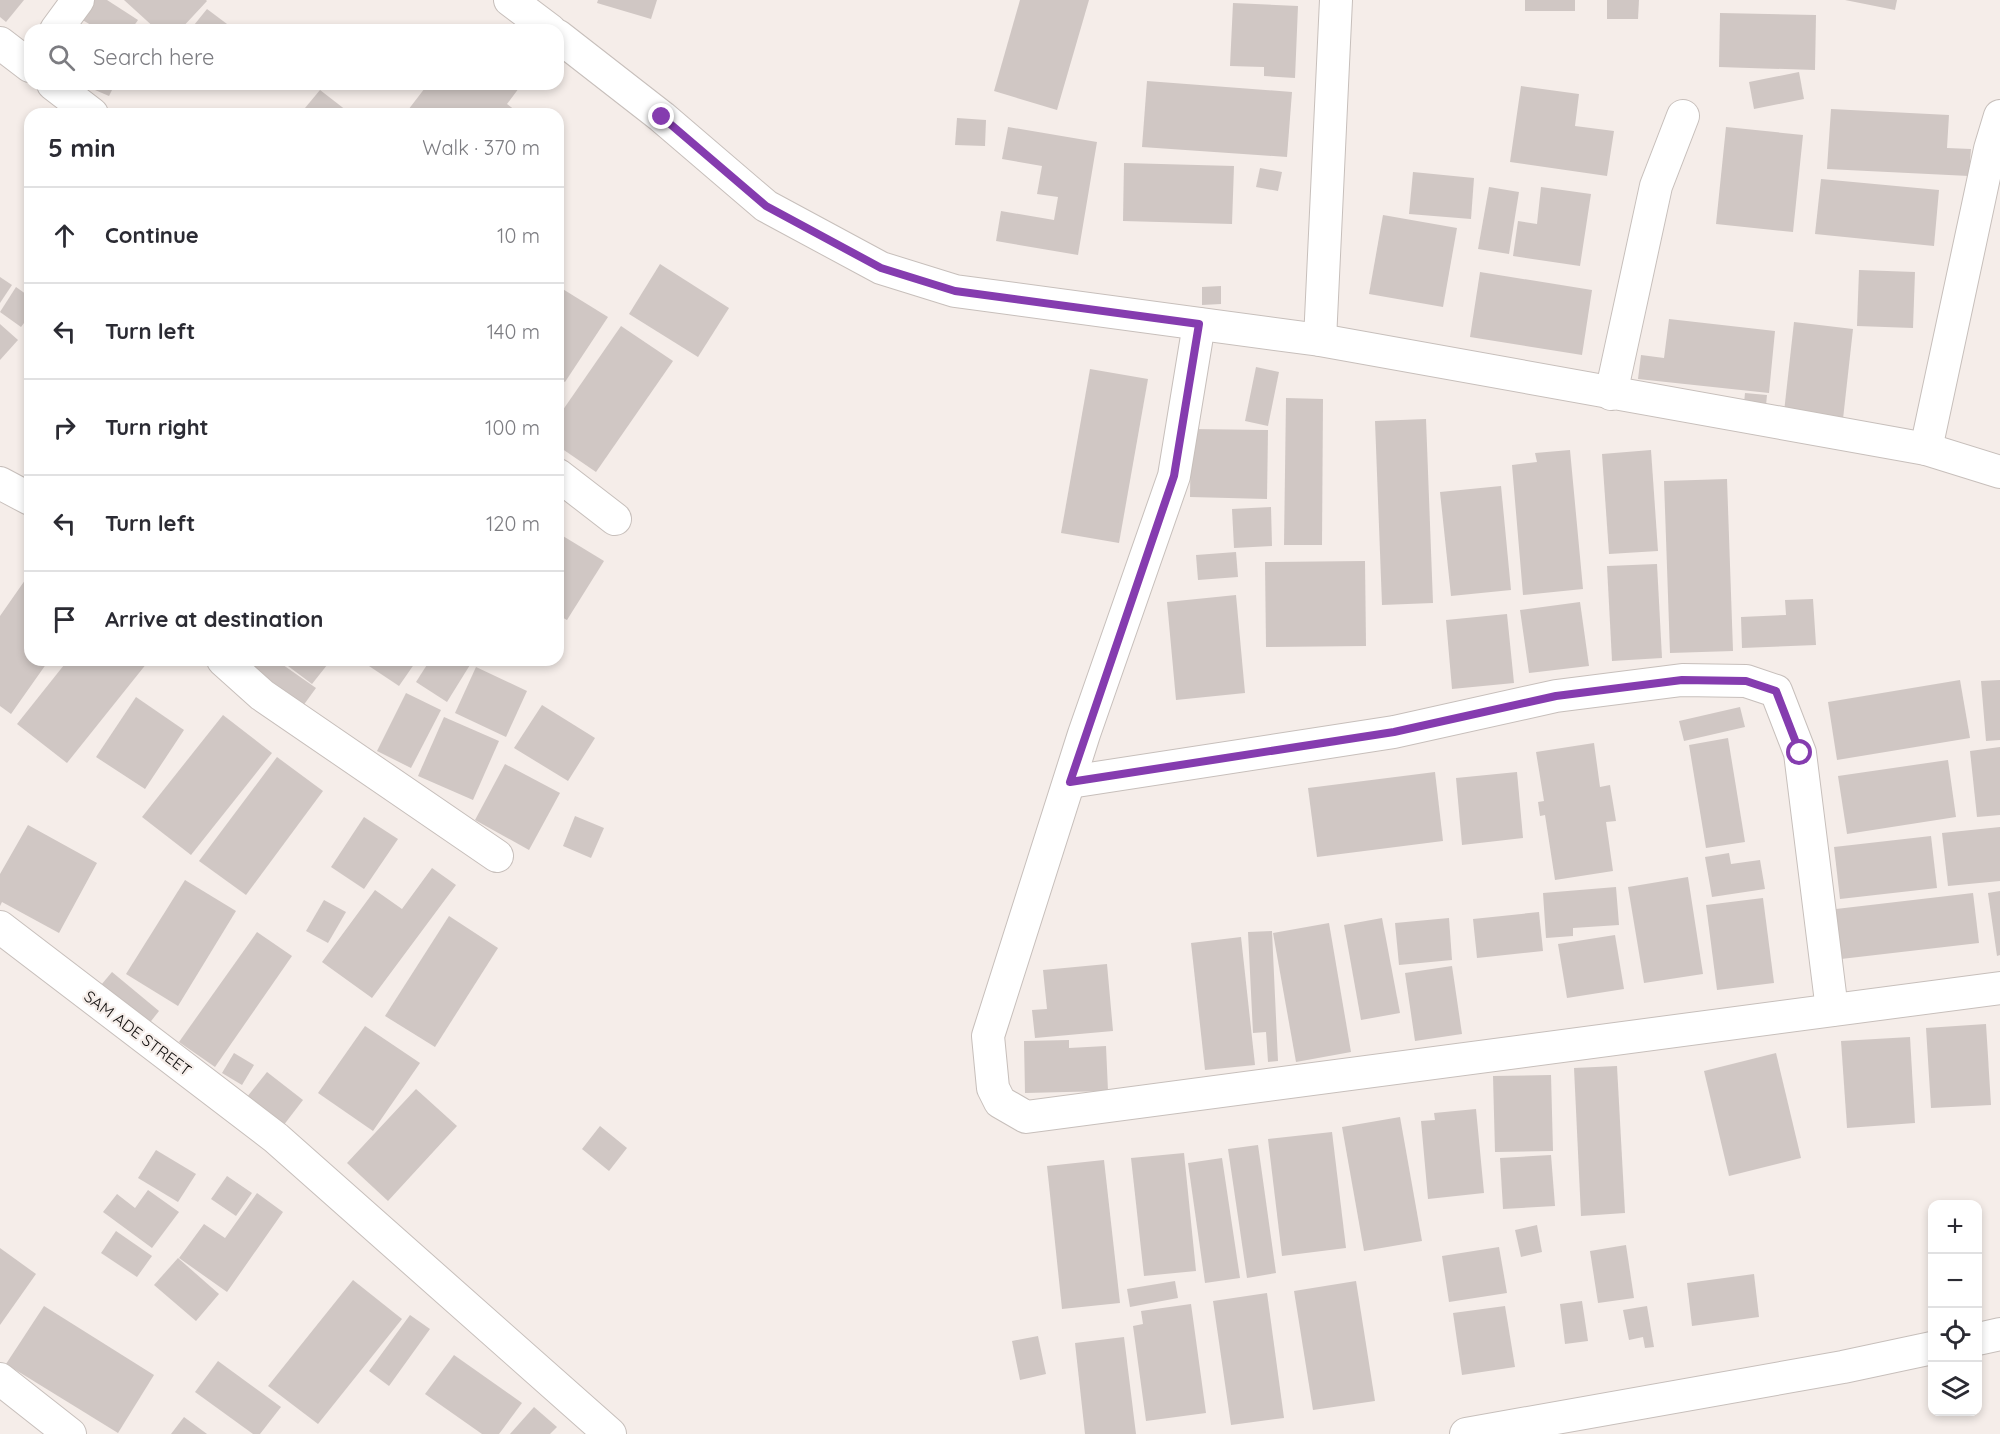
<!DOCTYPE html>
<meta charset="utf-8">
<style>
:root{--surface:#fff;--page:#f7f7f7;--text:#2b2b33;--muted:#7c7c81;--line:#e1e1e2}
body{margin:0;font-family:Quicksand,sans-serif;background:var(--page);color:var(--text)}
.controls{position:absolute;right:18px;bottom:18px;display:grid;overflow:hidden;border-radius:12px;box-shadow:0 3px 9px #0003}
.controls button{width:54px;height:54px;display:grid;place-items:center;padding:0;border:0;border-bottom:2px solid var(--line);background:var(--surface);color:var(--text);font:30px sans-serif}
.stop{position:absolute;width:18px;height:18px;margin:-14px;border:4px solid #853caf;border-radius:50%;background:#fff}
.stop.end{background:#853caf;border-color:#fff;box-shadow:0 2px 6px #0008}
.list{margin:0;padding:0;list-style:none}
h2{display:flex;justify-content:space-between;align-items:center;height:78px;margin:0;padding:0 24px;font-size:26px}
h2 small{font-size:20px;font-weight:400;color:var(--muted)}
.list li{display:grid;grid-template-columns:39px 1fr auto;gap:18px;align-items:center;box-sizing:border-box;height:96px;padding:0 24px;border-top:2px solid var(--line)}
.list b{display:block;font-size:22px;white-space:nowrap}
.list em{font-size:20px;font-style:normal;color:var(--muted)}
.icon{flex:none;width:33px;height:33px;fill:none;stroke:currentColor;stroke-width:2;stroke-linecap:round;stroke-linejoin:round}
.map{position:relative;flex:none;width:2000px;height:1434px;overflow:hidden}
.search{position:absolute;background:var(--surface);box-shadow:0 3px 9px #0003;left:24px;top:24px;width:540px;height:66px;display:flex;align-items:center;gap:15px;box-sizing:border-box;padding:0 21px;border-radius:18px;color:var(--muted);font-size:22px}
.panel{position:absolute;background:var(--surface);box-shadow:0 3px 9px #0003;left:24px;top:108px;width:540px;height:558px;border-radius:18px}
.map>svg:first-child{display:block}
.building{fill:#d0c7c4}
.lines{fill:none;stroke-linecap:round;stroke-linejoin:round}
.minor-casing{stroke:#c7bfbb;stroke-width:34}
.minor{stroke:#fff;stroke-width:32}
.route{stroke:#853caf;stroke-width:8}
.labels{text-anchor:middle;stroke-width:4.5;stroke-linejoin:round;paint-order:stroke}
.street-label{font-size:16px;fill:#131110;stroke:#f5ede9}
</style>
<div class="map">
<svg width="2000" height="1434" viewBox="0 0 2000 1434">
<rect width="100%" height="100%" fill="#f5ede9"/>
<g class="building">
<polygon points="0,0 24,0 6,22 0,17"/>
<polygon points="94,0 107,0 138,20 131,30 99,30 81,19"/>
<polygon points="124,0 206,0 207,1 180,30 157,30"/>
<polygon points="598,0 657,0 651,19 597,3"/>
<polygon points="1020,0 1089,0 1057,110 994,91"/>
<rect x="1525" y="0" width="50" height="11"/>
<polygon points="1607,0 1639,0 1638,19 1607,19"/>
<polygon points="1845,0 1897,0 1895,10"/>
<polygon points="1233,3 1298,6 1295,78 1264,76 1264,67 1230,66"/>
<polygon points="207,9 235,30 190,30"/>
<polygon points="1720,13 1816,15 1815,70 1719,67"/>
<polygon points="1799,72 1804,99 1754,109 1749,82"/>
<polygon points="1147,81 1292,92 1287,157 1142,147"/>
<polygon points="81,84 115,84 109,96"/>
<polygon points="428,84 522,84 507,104 520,114 405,114"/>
<polygon points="1521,86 1579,94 1575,126 1614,131 1607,176 1510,162"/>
<polygon points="320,90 351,114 300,114"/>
<polygon points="1831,109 1949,115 1947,148 1971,149 1969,176 1827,169"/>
<polygon points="957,118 986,120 985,146 955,145"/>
<polygon points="1008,127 1097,142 1078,255 996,241 1001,211 1054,220 1058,197 1037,194 1042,166 1002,159"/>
<polygon points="1726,127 1803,135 1793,232 1716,224"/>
<polygon points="1124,163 1234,166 1232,224 1123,221"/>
<polygon points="1260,168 1282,172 1278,191 1256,187"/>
<polygon points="1413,172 1474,178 1471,219 1409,214"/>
<polygon points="1821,179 1939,190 1934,246 1815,234"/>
<polygon points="1489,187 1519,192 1509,254 1478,249"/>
<polygon points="1541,187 1591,194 1580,266 1513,256 1518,221 1537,224"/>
<polygon points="1383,215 1457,228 1443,307 1369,294"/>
<polygon points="660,264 729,308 698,357 629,314"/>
<polygon points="1859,270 1915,272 1913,328 1857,326"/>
<polygon points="1480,272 1592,290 1582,355 1470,337"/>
<polygon points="0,277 12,285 0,303"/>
<polygon points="1221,286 1221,304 1202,305 1202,287"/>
<polygon points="16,287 30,297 30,315 21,327 0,312"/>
<polygon points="561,288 608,317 565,382 558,378 558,293"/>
<polygon points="1669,319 1775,331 1769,393 1638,379 1641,355 1664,358"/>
<polygon points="1794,322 1853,329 1843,419 1784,412"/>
<polygon points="0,324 18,340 0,360"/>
<polygon points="621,326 673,361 596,472 558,446 558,417"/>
<polygon points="1256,367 1279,372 1268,426 1245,421"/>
<polygon points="1090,369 1148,379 1119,543 1061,533"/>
<polygon points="1745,393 1767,395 1765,416 1743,414"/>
<polygon points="1286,398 1323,399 1322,545 1284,545"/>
<polygon points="1426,419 1433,603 1382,605 1375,421"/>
<polygon points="1191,429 1268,430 1267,499 1190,497"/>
<polygon points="1570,450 1583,589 1523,595 1512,465 1537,462 1535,453"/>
<polygon points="1651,450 1658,551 1609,554 1602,454"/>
<polygon points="1727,479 1733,651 1670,653 1664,481"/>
<polygon points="1501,486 1511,590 1451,596 1440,492"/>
<polygon points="1271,507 1272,546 1234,548 1232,509"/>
<polygon points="558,533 604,561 567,620 558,615"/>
<polygon points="1236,552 1238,577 1198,580 1196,555"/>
<polygon points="1365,561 1366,646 1266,647 1265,562"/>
<polygon points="1657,564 1662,658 1612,661 1607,566"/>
<polygon points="30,573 30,660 49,660 11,714 0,706 0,616"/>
<polygon points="1236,595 1245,693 1176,700 1167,602"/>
<polygon points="1813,599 1816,645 1742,648 1741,617 1786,615 1785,600"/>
<polygon points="1580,602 1589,666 1529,673 1520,610"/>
<polygon points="1507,614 1514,683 1452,689 1446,620"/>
<polygon points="68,660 143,660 147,663 67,763 17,724"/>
<polygon points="249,660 276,660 316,688 300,710 242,668"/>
<polygon points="280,660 331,660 312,684"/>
<polygon points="360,660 417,660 399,686"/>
<polygon points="430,660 473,660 447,702 416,682"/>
<polygon points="476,667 527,691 506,737 455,713"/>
<polygon points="1960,680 1970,738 1837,760 1828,702"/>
<polygon points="2000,680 2000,740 1986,741 1981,681"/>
<polygon points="406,693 441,710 411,768 377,751"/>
<polygon points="136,697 184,730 145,789 96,757"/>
<polygon points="542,705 595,738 568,781 514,748"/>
<polygon points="1740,707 1745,727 1684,741 1679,721"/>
<polygon points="223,715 272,753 191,855 142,817"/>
<polygon points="444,717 499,741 473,800 418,776"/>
<polygon points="1728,738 1745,842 1706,848 1689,745"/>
<polygon points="1594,743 1600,787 1610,785 1616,821 1606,822 1613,871 1555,880 1545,815 1540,816 1538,802 1544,801 1536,752"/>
<polygon points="2000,747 2000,815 1977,817 1970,751"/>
<polygon points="277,757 323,791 246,895 199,861"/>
<polygon points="1948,760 1956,817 1847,834 1838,776"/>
<polygon points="505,764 560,793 529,850 475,820"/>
<polygon points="1435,772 1443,841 1317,857 1308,788"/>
<polygon points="1517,772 1523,838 1462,845 1456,778"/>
<polygon points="575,816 604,828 591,858 563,846"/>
<polygon points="364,817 398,839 364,889 331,867"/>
<polygon points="28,825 97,863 59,933 2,902 0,906 0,874"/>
<polygon points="2000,827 2000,881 1948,886 1942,833"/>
<polygon points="1931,836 1937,888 1840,899 1834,847"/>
<polygon points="1729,853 1731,864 1760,860 1765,889 1712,897 1705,857"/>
<polygon points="432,868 456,885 372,998 322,962 375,890 402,909"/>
<polygon points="1688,877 1703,974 1644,983 1628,887"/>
<polygon points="185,880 236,911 178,1006 126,974"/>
<polygon points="1616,887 1619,925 1573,928 1573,936 1546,938 1543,893"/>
<polygon points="2000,891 2000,955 1997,956 1988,893"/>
<polygon points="1973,893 1979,943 1841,959 1836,909"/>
<polygon points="1763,898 1774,983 1717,990 1706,905"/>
<polygon points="324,900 346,912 328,943 306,931"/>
<polygon points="1539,912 1543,951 1477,958 1473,919"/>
<polygon points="449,916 498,948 435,1047 385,1016"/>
<polygon points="1382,918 1400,1013 1361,1020 1344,925"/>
<polygon points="1449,918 1452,960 1399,965 1395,923"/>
<polygon points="1329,923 1351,1052 1296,1062 1273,933"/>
<polygon points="1272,931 1278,1061 1268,1062 1266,1032 1253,1033 1248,932"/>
<polygon points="257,932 292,956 215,1067 179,1042"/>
<polygon points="1615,935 1624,989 1567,998 1558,944"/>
<polygon points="1241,937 1255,1065 1205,1070 1191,943"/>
<polygon points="1107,964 1113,1031 1035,1038 1032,1010 1047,1009 1043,970"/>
<polygon points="1452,966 1462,1034 1415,1041 1405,973"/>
<polygon points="112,972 159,1011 144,1030 96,991"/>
<polygon points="1986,1024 1991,1105 1931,1108 1926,1028"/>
<polygon points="365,1026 420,1063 373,1131 318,1093"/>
<polygon points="1910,1037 1915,1123 1847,1128 1841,1041"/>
<polygon points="1069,1040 1069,1048 1106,1046 1108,1091 1025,1093 1024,1041"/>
<polygon points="234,1053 254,1065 242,1085 222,1073"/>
<polygon points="1776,1053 1801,1158 1729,1176 1704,1071"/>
<polygon points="1617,1066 1625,1213 1581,1216 1574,1068"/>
<polygon points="267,1072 303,1100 283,1126 247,1097"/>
<polygon points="1551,1075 1553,1151 1495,1152 1493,1076"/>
<polygon points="416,1089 457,1126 388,1201 347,1163"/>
<polygon points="1476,1109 1484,1193 1428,1199 1421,1121 1435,1120 1434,1113"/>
<polygon points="1400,1117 1422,1241 1364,1251 1342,1127"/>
<polygon points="600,1126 627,1148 609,1171 582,1149"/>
<polygon points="1332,1132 1346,1248 1282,1256 1268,1139"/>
<polygon points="1258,1145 1276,1273 1247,1278 1228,1149"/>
<polygon points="156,1150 196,1174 178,1202 138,1178"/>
<polygon points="1184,1153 1196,1271 1144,1276 1131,1158"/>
<polygon points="1551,1155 1555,1206 1503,1209 1500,1158"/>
<polygon points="1222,1158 1240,1278 1205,1283 1188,1163"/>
<polygon points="1104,1160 1120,1303 1062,1309 1047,1166"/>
<polygon points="227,1176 252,1193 236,1216 211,1199"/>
<polygon points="148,1190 179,1212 152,1248 103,1212 117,1194 135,1208"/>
<polygon points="257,1193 283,1212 227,1292 179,1258 204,1224 225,1238"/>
<polygon points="1537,1225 1542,1252 1521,1257 1515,1230"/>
<polygon points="116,1231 152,1256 137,1277 101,1253"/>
<polygon points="1626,1245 1634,1298 1598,1303 1590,1251"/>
<polygon points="1499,1247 1507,1293 1449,1302 1442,1256"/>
<polygon points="0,1248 36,1274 0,1325"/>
<polygon points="178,1258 219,1294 196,1321 154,1285"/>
<polygon points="1754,1274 1759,1317 1692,1326 1687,1283"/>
<polygon points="353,1280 402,1319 318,1424 268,1386"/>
<polygon points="1175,1281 1178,1298 1130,1307 1127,1289"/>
<polygon points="1356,1281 1375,1401 1313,1410 1294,1291"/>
<polygon points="1267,1293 1284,1418 1231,1425 1213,1301"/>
<polygon points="1582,1301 1588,1341 1565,1344 1560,1304"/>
<polygon points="1191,1304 1206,1413 1146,1421 1133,1326 1143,1324 1141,1311"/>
<polygon points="44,1306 154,1375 118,1433 6,1364"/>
<polygon points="1505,1306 1515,1367 1462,1375 1453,1313"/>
<polygon points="1647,1306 1654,1347 1645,1348 1643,1337 1629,1340 1623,1310"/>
<polygon points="410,1315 430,1329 389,1386 369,1371"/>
<polygon points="1038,1336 1046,1374 1020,1380 1012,1341"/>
<polygon points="1124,1337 1136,1434 1085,1434 1075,1343"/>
<polygon points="454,1355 522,1403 499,1434 482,1434 425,1394"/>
<polygon points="218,1361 281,1407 260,1434 253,1434 195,1392"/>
<polygon points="534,1407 557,1427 550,1434 510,1434"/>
<polygon points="184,1417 207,1434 171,1434"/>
</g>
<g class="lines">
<defs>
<g id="minor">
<polyline points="510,0 550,30"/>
<polyline points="56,30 78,0"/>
<polyline points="558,36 662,117 766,206 881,268 955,291 1320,340 1926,449 2000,472"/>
<polyline points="0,43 30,66"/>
<polyline points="53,84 92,114"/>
<polyline points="1199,324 1174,476 1084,734 988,1036 993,1088 1000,1102 1026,1117 2000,988"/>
<polyline points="1320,340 1336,0"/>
<polyline points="1611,394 1656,186 1683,116"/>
<polyline points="1926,449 1990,149 2000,116"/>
<polyline points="558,475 615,519"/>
<polyline points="0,483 30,499"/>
<polyline points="223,660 262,695 497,856"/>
<polyline points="1070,782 1394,732 1556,696 1682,680 1746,681 1776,691 1800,753 1832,1010"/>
<polyline points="0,927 276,1138 610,1434"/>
<polyline points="1978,1339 2000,1334"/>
<polyline points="0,1379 70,1434"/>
<polyline points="1466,1434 1843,1367 1932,1348"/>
</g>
</defs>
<use href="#minor" class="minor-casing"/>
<use href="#minor" class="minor"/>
</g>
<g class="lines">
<polyline class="route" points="662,117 766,206 881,268 955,291 1199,324 1174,476 1070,782 1394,732 1556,696 1682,680 1746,681 1776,691 1800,753"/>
</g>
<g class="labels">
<g class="street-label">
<text transform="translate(138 1033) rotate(37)" y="6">SAM ADE STREET</text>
</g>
</g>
</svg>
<div class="controls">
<button>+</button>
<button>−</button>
<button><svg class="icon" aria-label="locate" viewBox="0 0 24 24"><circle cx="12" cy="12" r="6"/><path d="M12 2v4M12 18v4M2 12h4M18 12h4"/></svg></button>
<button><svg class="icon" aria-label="layers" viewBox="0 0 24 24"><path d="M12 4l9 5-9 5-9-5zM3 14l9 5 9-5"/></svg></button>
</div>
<div class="stop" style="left:1800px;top:753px"></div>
<div class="stop end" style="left:662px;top:117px"></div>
<div class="search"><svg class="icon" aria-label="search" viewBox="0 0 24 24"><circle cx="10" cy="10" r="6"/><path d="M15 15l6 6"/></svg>Search here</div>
<section class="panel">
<h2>5 min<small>Walk · 370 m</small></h2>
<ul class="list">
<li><svg class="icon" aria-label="ahead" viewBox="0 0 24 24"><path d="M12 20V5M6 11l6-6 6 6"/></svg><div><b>Continue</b></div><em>10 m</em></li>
<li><svg class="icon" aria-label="left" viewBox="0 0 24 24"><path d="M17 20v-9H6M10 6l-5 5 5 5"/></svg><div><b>Turn left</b></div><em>140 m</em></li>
<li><svg class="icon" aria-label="right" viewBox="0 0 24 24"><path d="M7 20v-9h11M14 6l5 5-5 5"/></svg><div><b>Turn right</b></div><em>100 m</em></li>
<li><svg class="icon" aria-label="left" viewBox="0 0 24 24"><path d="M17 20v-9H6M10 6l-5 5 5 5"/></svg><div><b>Turn left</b></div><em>120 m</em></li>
<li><svg class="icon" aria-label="arrive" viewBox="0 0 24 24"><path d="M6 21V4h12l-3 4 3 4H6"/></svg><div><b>Arrive at destination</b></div></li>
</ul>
</section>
</div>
